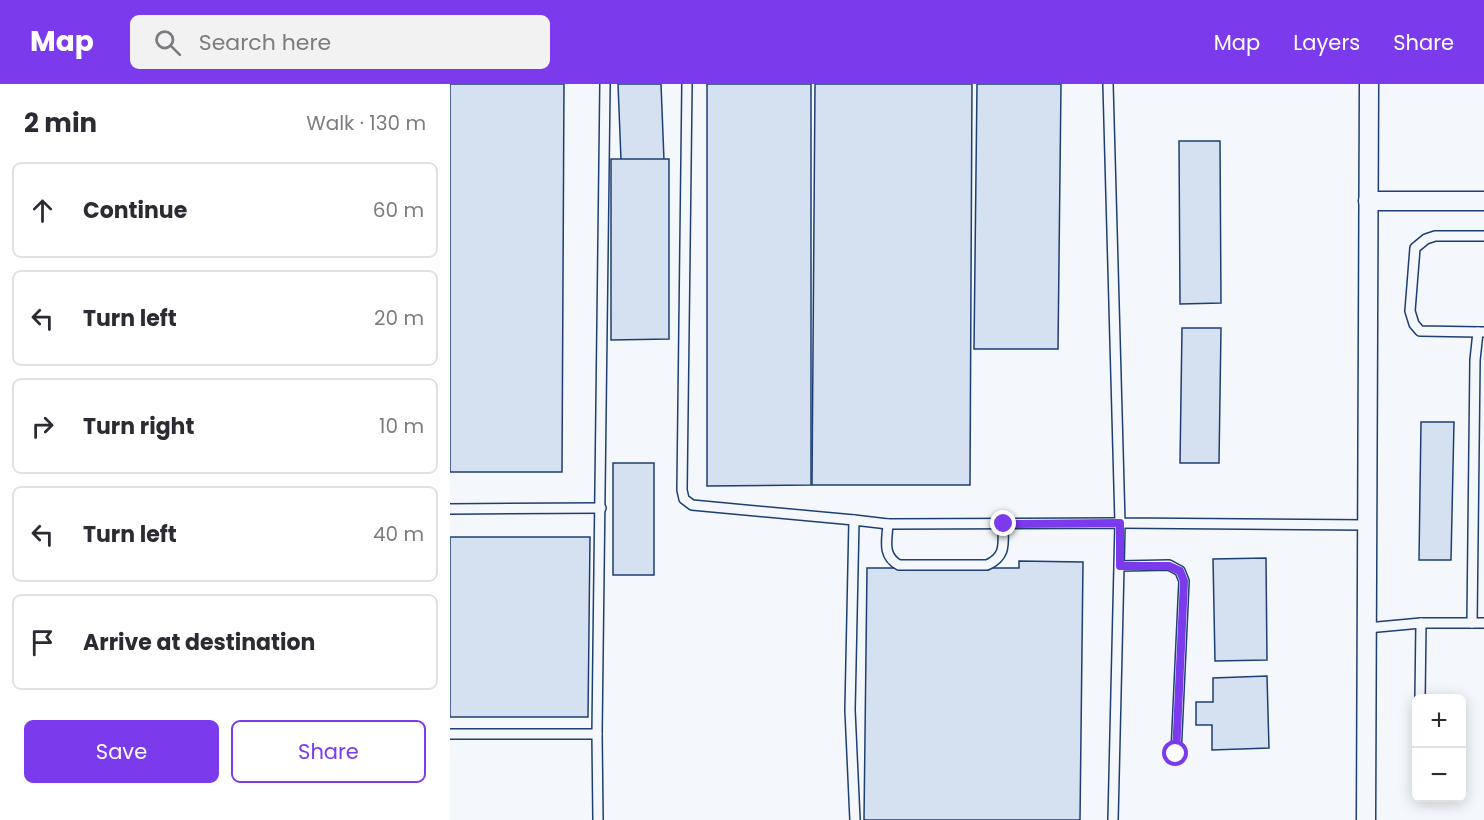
<!DOCTYPE html>
<meta charset="utf-8">
<style>
:root{--surface:#fff;--page:#f2f2f3;--text:#2b2b33;--muted:#7c7c81;--line:#e1e1e2;--accent:#7c3aed}
body{margin:0;font-family:Poppins,sans-serif;background:var(--page);color:var(--text)}
.controls{position:absolute;right:18px;bottom:18px;display:grid;overflow:hidden;border-radius:9px;box-shadow:0 3px 15px #0003}
.controls button{width:54px;height:54px;display:grid;place-items:center;padding:0;border:0;border-bottom:2px solid var(--line);background:var(--surface);color:var(--text);font:30px sans-serif}
.stop{position:absolute;width:18px;height:18px;margin:-14px;border:4px solid #7c3aed;border-radius:50%;background:#fff}
.stop.end{background:#7c3aed;border-color:#fff;box-shadow:0 2px 6px #0008}
.list{margin:0;padding:0;list-style:none}
h2{display:flex;justify-content:space-between;align-items:center;height:78px;margin:0;padding:0 24px;font-size:26px}
h2 small{font-size:20px;font-weight:400;color:var(--muted)}
.list li{display:grid;grid-template-columns:39px 1fr auto;gap:18px;align-items:center;box-sizing:border-box;height:96px;margin:0 12px 12px;padding:0 12px;border:2px solid var(--line);border-radius:9px}
.list b{display:block;font-size:22px;white-space:nowrap}
.list em{font-size:20px;font-style:normal;color:var(--muted)}
.actions{display:flex;gap:12px;padding:18px 24px}
.actions a{flex:1;padding:14px 0;border:2px solid var(--accent);border-radius:9px;text-align:center;font-size:21px;color:var(--accent)}
.actions .main{background:var(--accent);color:#fff}
.icon{flex:none;width:33px;height:33px;fill:none;stroke:currentColor;stroke-width:2;stroke-linecap:round;stroke-linejoin:round}
.map{position:relative;flex:none;width:1034px;height:736px;overflow:hidden}
header{display:flex;align-items:center;gap:36px;box-sizing:border-box;height:84px;padding:0 30px;background:var(--accent);color:#fff}
header strong{font-size:28px}
nav{display:flex;gap:33px;margin-inline-start:auto;font-size:21px}
.search{width:420px;height:54px;background:var(--page);display:flex;align-items:center;gap:15px;box-sizing:border-box;padding:0 21px;border-radius:9px;color:var(--muted);font-size:22px}
main{display:flex}
aside{flex:1;background:var(--surface)}
.map>svg:first-child{display:block}
.building{fill:#d5e0f0;stroke:#1d3f73;stroke-width:1.5}
.lines{fill:none;stroke-linecap:round;stroke-linejoin:round}
.lane-casing{stroke:#1d3f73;stroke-width:12}
.street-casing{stroke:#1d3f73;stroke-width:21}
.lane{stroke:#f4f7fb;stroke-width:9}
.street{stroke:#f4f7fb;stroke-width:18}
.route{stroke:#7c3aed;stroke-width:8}
</style>
<header>
<strong>Map</strong>
<div class="search"><svg class="icon" aria-label="search" viewBox="0 0 24 24"><circle cx="10" cy="10" r="6"/><path d="M15 15l6 6"/></svg>Search here</div>
<nav><a>Map</a><a>Layers</a><a>Share</a></nav>
</header>
<main>
<aside>
<h2>2 min<small>Walk · 130 m</small></h2>
<ul class="list">
<li><svg class="icon" aria-label="ahead" viewBox="0 0 24 24"><path d="M12 20V5M6 11l6-6 6 6"/></svg><div><b>Continue</b></div><em>60 m</em></li>
<li><svg class="icon" aria-label="left" viewBox="0 0 24 24"><path d="M17 20v-9H6M10 6l-5 5 5 5"/></svg><div><b>Turn left</b></div><em>20 m</em></li>
<li><svg class="icon" aria-label="right" viewBox="0 0 24 24"><path d="M7 20v-9h11M14 6l5 5-5 5"/></svg><div><b>Turn right</b></div><em>10 m</em></li>
<li><svg class="icon" aria-label="left" viewBox="0 0 24 24"><path d="M17 20v-9H6M10 6l-5 5 5 5"/></svg><div><b>Turn left</b></div><em>40 m</em></li>
<li><svg class="icon" aria-label="arrive" viewBox="0 0 24 24"><path d="M6 21V4h12l-3 4 3 4H6"/></svg><div><b>Arrive at destination</b></div></li>
</ul>
<div class="actions"><a class="main">Save</a><a>Share</a></div>
</aside>
<div class="map">
<svg width="1034" height="736" viewBox="0 0 1034 736">
<rect width="100%" height="100%" fill="#f4f7fb"/>
<g class="building">
<polygon points="0,0 114,0 112,388 0,388"/>
<polygon points="168,0 211,0 214,76 171,76"/>
<polygon points="257,0 361,0 361,401 257,402"/>
<polygon points="365,0 522,0 520,401 362,401"/>
<polygon points="527,0 611,0 608,265 524,265"/>
<polygon points="729,57 770,57 771,219 730,220"/>
<polygon points="161,75 219,75 219,255 161,256"/>
<polygon points="732,244 771,244 769,379 730,379"/>
<polygon points="971,338 1004,338 1001,476 969,476"/>
<rect x="163" y="379" width="41" height="112"/>
<polygon points="0,453 140,453 138,633 0,633"/>
<polygon points="816,474 817,576 765,577 763,475"/>
<polygon points="569,477 633,478 630,736 414,736 417,484 569,484"/>
<polygon points="817,592 819,664 762,666 762,641 746,641 746,618 763,618 763,594"/>
</g>
<g class="lines">
<defs>
<g id="lane">
<polyline points="237,0 232,406 234,415 242,421 404,436"/>
<polyline points="658,0 670,439 917,441"/>
<polyline points="1028,248 970,247 964,240 960,227 965,164 976,155 985,152 1034,152"/>
<polyline points="0,425 151,424"/>
<path d="M438,440c-1,16 -6,32 11,41h88c20,-9 16,-22 16,-41"/>
<polyline points="670,482 719,481 730,487 734,497 726,670"/>
<polyline points="1022,539 1025,276 1028,248 1034,248"/>
<polyline points="917,544 971,539 1034,539"/>
<polyline points="970,614 971,539"/>
<polyline points="0,650 147,650"/>
<polyline points="148,736 147,650 155,0"/>
<polyline points="405,736 400,626 404,436 438,440 670,439 663,736"/>
</g>
<g id="street">
<polyline points="918,117 1034,117"/>
<polyline points="916,736 919,0"/>
</g>
</defs>
<use href="#lane" class="lane-casing"/>
<use href="#street" class="street-casing"/>
<use href="#lane" class="lane"/>
<use href="#street" class="street"/>
</g>
<g class="lines">
<polyline class="route" points="554,440 670,439 670,482 719,482 730,487 734,497 726,670"/>
</g>
</svg>
<div class="controls">
<button>+</button>
<button>−</button>
</div>
<div class="stop" style="left:726px;top:670px"></div>
<div class="stop end" style="left:554px;top:440px"></div>
</div>
</main>
